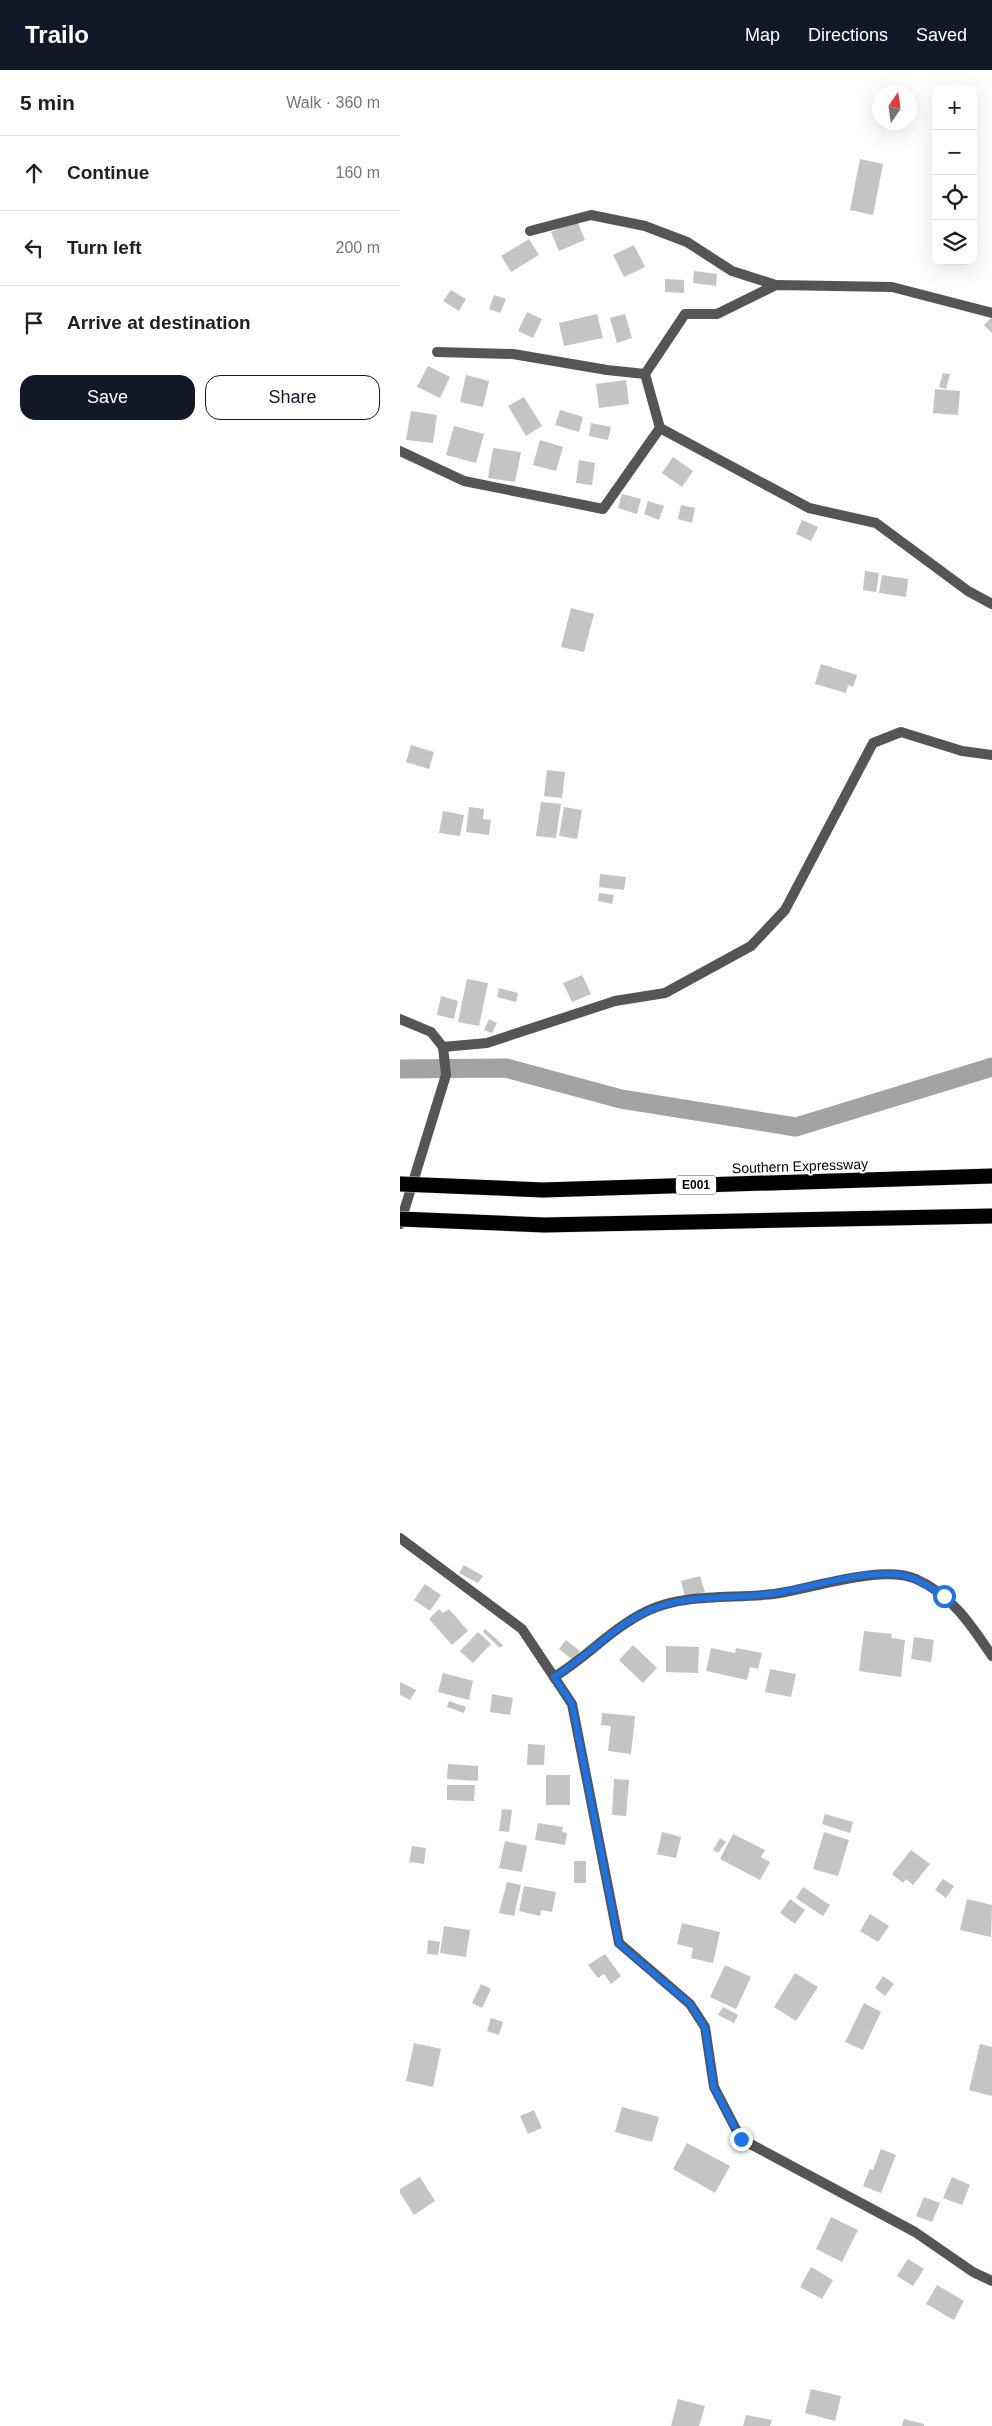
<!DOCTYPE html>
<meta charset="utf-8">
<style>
:root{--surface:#fff;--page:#f2f2f2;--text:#202124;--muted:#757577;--line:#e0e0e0;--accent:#111827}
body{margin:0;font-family:Arial,sans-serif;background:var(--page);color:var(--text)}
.controls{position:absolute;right:15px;top:15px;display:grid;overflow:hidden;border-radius:10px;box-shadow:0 5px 20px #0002}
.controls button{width:45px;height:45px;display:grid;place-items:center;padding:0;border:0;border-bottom:1px solid var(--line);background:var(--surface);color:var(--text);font:25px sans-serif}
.compass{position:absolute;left:472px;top:15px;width:45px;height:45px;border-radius:50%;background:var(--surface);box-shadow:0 5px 20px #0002;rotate:13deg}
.stop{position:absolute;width:15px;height:15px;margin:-11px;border:4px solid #1a73e8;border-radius:50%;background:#fff}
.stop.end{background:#1a73e8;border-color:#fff;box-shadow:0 1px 5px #0008}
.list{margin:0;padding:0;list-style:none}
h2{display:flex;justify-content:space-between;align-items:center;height:65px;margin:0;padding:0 20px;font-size:21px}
h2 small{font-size:16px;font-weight:400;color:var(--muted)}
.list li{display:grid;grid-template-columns:32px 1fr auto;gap:15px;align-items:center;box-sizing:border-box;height:75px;padding:0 20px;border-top:1px solid var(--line)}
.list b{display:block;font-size:19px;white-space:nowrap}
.list em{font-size:16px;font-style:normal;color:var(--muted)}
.actions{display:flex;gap:10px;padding:15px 20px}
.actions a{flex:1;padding:11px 0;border:1px solid var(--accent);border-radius:15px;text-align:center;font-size:18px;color:var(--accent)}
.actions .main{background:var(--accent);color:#fff}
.icon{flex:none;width:28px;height:28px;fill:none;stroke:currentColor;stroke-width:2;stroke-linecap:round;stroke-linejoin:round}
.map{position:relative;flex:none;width:592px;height:2356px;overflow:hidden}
header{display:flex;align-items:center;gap:30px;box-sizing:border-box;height:70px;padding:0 25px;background:var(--accent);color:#fff}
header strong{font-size:24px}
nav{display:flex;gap:28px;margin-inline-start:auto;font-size:18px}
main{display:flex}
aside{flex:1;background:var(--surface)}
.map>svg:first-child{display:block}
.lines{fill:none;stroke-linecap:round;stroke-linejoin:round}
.canal{stroke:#a3a3a3;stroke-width:19}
.building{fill:#c4c4c4}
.minor{stroke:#555;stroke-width:10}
.tertiary{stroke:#555;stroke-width:10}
.motorway-bridge-casing{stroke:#dbdbdb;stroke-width:16;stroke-linecap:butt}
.motorway-bridge{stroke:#000;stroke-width:15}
.route{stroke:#1a73e8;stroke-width:6}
.labels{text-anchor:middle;stroke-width:4;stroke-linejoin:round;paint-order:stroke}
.shield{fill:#fff;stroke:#4c4c4c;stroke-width:1}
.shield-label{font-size:12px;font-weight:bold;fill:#000}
.street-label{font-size:14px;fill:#000;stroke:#fff}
</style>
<header>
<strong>Trailo</strong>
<nav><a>Map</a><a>Directions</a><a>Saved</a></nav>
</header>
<main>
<aside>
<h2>5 min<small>Walk · 360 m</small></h2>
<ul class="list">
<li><svg class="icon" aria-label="ahead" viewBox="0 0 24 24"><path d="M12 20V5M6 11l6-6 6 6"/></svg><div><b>Continue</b></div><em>160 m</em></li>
<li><svg class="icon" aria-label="left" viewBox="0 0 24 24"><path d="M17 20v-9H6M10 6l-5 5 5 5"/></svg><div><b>Turn left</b></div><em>200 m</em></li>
<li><svg class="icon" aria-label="arrive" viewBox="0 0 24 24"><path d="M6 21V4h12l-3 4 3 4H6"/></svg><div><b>Arrive at destination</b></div></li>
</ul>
<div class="actions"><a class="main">Save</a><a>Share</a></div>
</aside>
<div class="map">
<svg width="592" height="2356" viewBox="0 0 592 2356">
<rect width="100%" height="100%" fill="#fff"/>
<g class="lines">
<polyline class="canal" points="0,999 106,998 221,1029 396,1057 592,997"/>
</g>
<g class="building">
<polygon points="460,89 483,94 473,145 450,140"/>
<polygon points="177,151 185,170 159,181 151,162"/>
<polygon points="129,169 139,185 111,202 101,186"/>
<polygon points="234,175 245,197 224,207 213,185"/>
<polygon points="294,201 317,204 316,216 293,213"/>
<polygon points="265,209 284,210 284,223 265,222"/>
<polygon points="51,220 66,229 59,241 43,231"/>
<polygon points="94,225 106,229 100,243 89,239"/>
<polygon points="127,242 142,249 133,268 118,261"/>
<polygon points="197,244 203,268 164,276 159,253"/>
<polygon points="225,244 232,268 217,273 210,248"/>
<polygon points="591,248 592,249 592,263 584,255"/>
<polygon points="28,296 50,307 40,328 17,317"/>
<polygon points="543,303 550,304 546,319 539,317"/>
<polygon points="66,305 89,311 83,337 60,332"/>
<polygon points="226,310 229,334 199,338 196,314"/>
<polygon points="535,319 560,321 558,345 533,343"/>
<polygon points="124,327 142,356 126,366 108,336"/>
<polygon points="160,340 183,347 179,362 155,355"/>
<polygon points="11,341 37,345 33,373 6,370"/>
<polygon points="191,353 211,357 208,370 189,366"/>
<polygon points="54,356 84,364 76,393 46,385"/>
<polygon points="140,370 163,377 156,401 133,395"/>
<polygon points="93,378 121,382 115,412 88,408"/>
<polygon points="273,387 293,401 282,417 262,403"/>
<polygon points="179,390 195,393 192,415 176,413"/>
<polygon points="222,424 241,429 237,444 218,438"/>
<polygon points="248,431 264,436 259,450 244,444"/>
<polygon points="281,435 295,438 292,453 278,449"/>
<polygon points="402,450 418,457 411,471 396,464"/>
<polygon points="465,501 479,503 476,522 463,520"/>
<polygon points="482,505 508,509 506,527 479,523"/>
<polygon points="171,538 194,544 184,582 161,577"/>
<polygon points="421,594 457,605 453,617 448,615 446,623 415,614"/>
<polygon points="11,675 34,682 29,699 6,692"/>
<polygon points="147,700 165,702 162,728 144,726"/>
<polygon points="141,732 161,734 156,768 136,766"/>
<polygon points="69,737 84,739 83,749 91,750 89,765 66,762"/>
<polygon points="164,737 182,740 177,769 159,766"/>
<polygon points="43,741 64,745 60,766 39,763"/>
<polygon points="200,804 226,807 224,820 199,817"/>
<polygon points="199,823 214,825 212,834 198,831"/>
<polygon points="182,905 191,924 172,932 163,913"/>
<polygon points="67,909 88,913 79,956 58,952"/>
<polygon points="99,918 118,923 116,932 97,927"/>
<polygon points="41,926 58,931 54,949 37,945"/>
<polygon points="89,949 97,953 92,963 84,960"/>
<polygon points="64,1495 83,1506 78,1513 59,1503"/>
<polygon points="300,1506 305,1522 285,1527 281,1511"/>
<polygon points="25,1514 41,1525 30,1541 14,1530"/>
<polygon points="39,1539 43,1543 49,1539 68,1561 52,1575 29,1549"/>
<polygon points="85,1559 103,1575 100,1578 83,1562"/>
<polygon points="464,1561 492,1564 491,1568 505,1570 501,1607 459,1601"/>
<polygon points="78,1562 91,1574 73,1593 60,1581"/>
<polygon points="514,1567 534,1570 531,1592 511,1589"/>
<polygon points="166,1570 180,1581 173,1590 159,1579"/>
<polygon points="233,1575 257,1598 243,1613 219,1590"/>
<polygon points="266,1576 299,1577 298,1603 266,1602"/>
<polygon points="311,1578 335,1583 336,1578 362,1583 358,1599 350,1597 347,1610 306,1601"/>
<polygon points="370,1599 396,1604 391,1627 365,1622"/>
<polygon points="43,1603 73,1611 69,1630 38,1622"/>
<polygon points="0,1612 16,1620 10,1630 0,1625"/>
<polygon points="92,1624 113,1628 110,1645 90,1642"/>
<polygon points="49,1631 66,1637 64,1643 47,1637"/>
<polygon points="202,1643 235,1646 231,1684 208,1681 211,1656 201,1655"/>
<polygon points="128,1674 145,1675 144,1695 127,1695"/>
<polygon points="48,1694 78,1696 78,1711 47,1709"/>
<rect x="146" y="1705" width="24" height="30"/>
<polygon points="214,1709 229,1710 226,1746 212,1745"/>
<polygon points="47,1715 75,1715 74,1731 47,1730"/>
<polygon points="102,1739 112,1740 109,1762 99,1761"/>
<polygon points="425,1744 453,1752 450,1763 422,1754"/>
<polygon points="138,1753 163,1757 162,1762 167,1763 165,1775 135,1770"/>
<polygon points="262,1762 281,1767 276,1788 257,1784"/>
<polygon points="424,1762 449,1770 438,1806 413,1799"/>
<polygon points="333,1764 365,1780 361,1787 370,1792 360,1810 320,1789"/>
<polygon points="320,1768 326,1772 318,1783 313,1780"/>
<polygon points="105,1771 127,1776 122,1802 99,1798"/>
<polygon points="12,1776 26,1778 24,1794 9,1792"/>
<polygon points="511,1780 530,1794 513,1815 506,1809 503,1813 492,1804"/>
<rect x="174" y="1791" width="12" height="22"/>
<polygon points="543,1809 554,1816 546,1828 535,1820"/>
<polygon points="107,1812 121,1815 114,1846 99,1843"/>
<polygon points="124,1816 156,1822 152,1842 141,1840 140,1846 119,1841"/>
<polygon points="403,1817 430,1835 423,1846 396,1828"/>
<polygon points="390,1829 405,1840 395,1854 380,1843"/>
<polygon points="567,1829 592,1835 591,1867 560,1860"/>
<polygon points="470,1844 489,1856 478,1872 460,1861"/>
<polygon points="282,1853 320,1862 313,1893 291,1888 293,1878 277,1874"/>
<polygon points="44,1856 70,1860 66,1887 40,1883"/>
<polygon points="28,1870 40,1872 38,1885 27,1884"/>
<polygon points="205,1884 221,1906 211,1914 204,1904 198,1908 188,1895"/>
<polygon points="325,1895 351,1907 336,1939 310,1927"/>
<polygon points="395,1903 418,1917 396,1951 374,1937"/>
<polygon points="483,1906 494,1914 485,1926 475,1918"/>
<polygon points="81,1914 91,1919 82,1938 72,1933"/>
<polygon points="464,1933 481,1942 463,1980 445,1972"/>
<polygon points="323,1937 338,1945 334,1953 318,1945"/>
<polygon points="91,1948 103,1952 99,1965 87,1961"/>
<polygon points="14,1973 41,1979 33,2017 6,2011"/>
<polygon points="580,1974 592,1977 592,2026 569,2020"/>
<polygon points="222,2037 259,2047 252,2072 215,2062"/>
<polygon points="134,2040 142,2058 128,2064 120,2046"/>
<polygon points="287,2073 330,2096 315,2123 273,2099"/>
<polygon points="481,2079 496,2085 481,2123 463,2116 470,2099 473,2100"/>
<polygon points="20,2107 35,2131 14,2145 0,2123 0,2119"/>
<polygon points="552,2107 570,2115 562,2135 543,2128"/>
<polygon points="524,2127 540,2133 532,2152 516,2146"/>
<polygon points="431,2147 458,2160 442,2192 416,2179"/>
<polygon points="508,2189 524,2199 513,2216 497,2206"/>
<polygon points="411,2197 433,2210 422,2229 400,2217"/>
<polygon points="537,2215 564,2231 554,2250 526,2234"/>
<polygon points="411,2319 441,2326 435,2351 405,2343"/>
<polygon points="278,2329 305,2336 299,2356 271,2356"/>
<polygon points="346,2345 372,2350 370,2356 343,2356"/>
<polygon points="504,2349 524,2354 524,2356 502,2356"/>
</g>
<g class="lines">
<g class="minor">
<polyline points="130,161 191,145 245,156 287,172 332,201 376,215"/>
<polyline points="592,243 492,217 376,215 317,244 285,244 245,304 260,358 409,438 476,453 568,521 592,534"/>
<polyline points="37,282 113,284 207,300 245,304"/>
<polyline points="0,381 64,411 203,439 260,358"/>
<polyline points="43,977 87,973 215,931 265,923 351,876 385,840 473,673 501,662 562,681 592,685"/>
<path d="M154,1607c33,-20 58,-49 93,-66 38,-18 85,-12 127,-17 37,-5 108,-30 142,-15 35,15 56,47 76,77"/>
</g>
<g class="tertiary">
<polyline points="0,949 31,962 43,977 46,1005 0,1154"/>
<polyline points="0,1468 122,1559 172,1634 219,1873 290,1934 305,1957 314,2017 341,2069 515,2162 573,2202 592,2211"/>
</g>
<defs>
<g id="motorway-bridge">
<polyline points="0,1114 143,1120 592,1106"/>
<polyline points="0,1149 144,1155 592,1146"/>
</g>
</defs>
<use href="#motorway-bridge" class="motorway-bridge-casing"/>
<use href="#motorway-bridge" class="motorway-bridge"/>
</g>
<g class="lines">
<path class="route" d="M341,2069l-27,-51 -9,-60 -15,-24 -71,-60 -47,-240 -18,-27c34,-20 59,-51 96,-67 39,-17 85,-10 126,-17 37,-6 83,-22 120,-19 18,2 32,12 48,22"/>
</g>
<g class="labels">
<rect class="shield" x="276" y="1105.5" width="40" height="19" rx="4"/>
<g class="shield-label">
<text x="296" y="1119">E001</text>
</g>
<g class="street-label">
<text transform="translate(400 1096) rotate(-2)" y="5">Southern Expressway</text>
</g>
</g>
</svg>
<div class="controls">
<button>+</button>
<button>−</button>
<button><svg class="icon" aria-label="locate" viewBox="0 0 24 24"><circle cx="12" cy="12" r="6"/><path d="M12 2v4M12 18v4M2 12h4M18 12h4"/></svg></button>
<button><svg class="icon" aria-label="layers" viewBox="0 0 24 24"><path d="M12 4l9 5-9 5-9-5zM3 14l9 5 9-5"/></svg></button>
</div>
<svg class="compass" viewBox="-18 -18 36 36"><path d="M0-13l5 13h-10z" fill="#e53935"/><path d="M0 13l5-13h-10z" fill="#757577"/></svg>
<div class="stop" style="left:544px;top:1526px"></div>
<div class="stop end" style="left:341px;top:2069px"></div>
</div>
</main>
